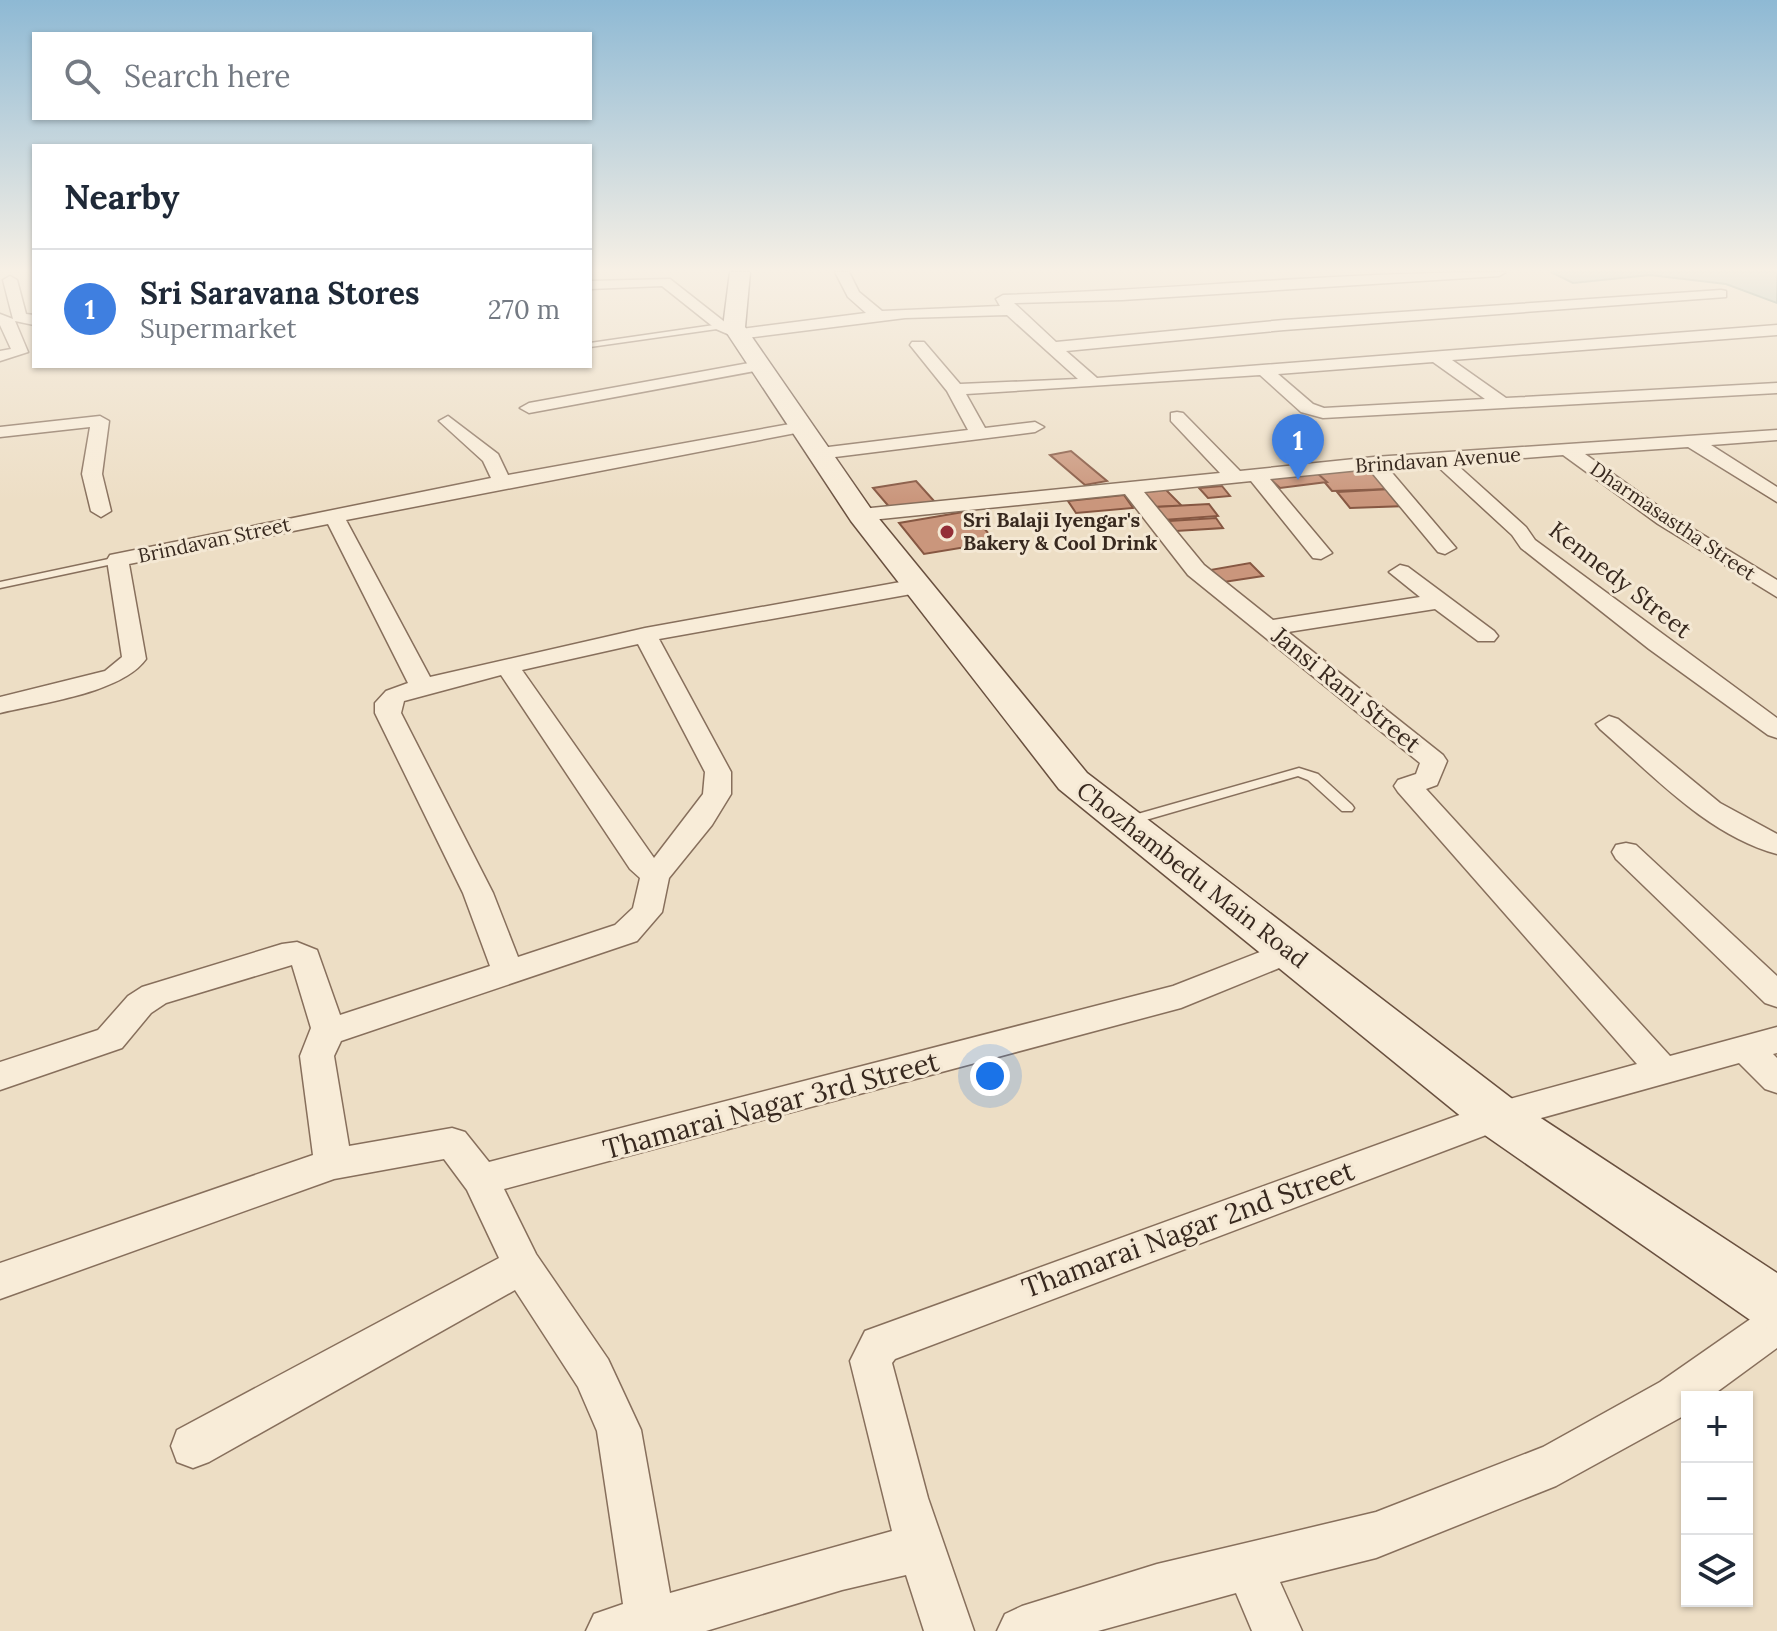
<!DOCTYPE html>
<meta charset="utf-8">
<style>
:root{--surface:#fff;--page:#f2f2f3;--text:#1f2937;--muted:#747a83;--line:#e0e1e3;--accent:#7c3aed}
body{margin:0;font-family:Lora,serif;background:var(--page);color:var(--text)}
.controls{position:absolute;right:24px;bottom:24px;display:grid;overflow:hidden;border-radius:0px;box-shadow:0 2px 6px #0004}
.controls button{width:72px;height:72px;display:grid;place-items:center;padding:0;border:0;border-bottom:2px solid var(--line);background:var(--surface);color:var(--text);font:40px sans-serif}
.you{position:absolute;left:990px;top:1076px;width:28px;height:28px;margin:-20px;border:6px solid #fff;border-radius:50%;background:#1a73e8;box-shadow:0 0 0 12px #1a73e833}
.badge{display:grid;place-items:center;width:52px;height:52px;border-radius:50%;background:var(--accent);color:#fff;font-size:26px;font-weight:700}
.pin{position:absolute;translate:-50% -66px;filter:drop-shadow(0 2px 4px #0008)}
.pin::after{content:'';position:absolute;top:42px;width:28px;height:24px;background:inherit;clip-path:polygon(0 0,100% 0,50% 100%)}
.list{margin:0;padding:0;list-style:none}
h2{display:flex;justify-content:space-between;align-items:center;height:104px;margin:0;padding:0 32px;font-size:34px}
h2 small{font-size:26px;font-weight:400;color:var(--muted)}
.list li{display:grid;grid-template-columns:52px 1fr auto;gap:24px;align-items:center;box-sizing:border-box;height:120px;padding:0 32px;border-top:2px solid var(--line)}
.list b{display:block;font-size:30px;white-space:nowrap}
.list p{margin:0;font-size:26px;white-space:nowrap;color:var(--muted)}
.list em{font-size:26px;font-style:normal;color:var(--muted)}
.icon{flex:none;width:44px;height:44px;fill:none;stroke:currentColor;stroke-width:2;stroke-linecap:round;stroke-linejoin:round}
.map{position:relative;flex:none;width:1777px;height:1631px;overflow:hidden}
.search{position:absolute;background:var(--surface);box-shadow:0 2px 6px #0004;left:32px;top:32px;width:560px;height:88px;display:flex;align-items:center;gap:20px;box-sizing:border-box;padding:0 28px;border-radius:0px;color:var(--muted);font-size:30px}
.panel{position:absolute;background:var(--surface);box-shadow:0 2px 6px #0004;left:32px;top:144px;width:560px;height:224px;border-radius:0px}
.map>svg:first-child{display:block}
.water{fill:#a7c0b7;stroke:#6e8e83;stroke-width:2}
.building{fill:#ca967c;stroke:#865742;stroke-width:2}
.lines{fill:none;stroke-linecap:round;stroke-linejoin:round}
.lane-casing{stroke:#876f5c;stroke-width:3}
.street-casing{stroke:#876f5c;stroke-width:3}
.secondary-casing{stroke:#69503f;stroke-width:3}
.lane{fill:#f8ecd8;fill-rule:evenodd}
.street{fill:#f8ecd8;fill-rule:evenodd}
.secondary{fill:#f8ecd8;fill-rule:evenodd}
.poi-dot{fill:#942e37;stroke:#f4e8d4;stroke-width:3}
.labels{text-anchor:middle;stroke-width:6;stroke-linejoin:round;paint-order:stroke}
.far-street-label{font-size:20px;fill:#38291f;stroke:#f4e8d4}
.far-poi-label{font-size:20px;font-weight:bold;fill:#38291f;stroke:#f4e8d4;text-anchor:start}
.street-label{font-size:24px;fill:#38291f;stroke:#f4e8d4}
.near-street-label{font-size:28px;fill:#38291f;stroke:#f4e8d4}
</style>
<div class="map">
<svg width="1777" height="1631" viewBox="0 0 1777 1631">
<rect width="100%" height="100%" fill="#eddec5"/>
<polygon class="water" points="1551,272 1777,272 1777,303 1726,284 1650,275 1573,283"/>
<g class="building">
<polygon points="1071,451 1107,481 1085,485 1050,455"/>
<polygon points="1369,468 1391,489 1332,491 1316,472"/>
<polygon points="1316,472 1327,482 1280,488 1269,478"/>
<polygon points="916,481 935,502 891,509 873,488"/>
<polygon points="1222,486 1230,496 1208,498 1199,488"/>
<polygon points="1165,487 1167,491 1182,506 1155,507 1141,490"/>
<polygon points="1391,489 1406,506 1350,508 1337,492"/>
<polygon points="1124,495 1133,508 1076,513 1068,501"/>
<polygon points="1209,504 1218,516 1163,520 1155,507"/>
<polygon points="969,511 996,542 924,554 899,523"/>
<polygon points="1216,518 1223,528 1176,531 1169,521"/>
<polygon points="1250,563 1263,576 1224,582 1210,570"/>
</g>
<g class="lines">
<defs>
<g id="lane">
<polygon points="721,324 725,326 724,328 590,347 590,343"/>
<polygon points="118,557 123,560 122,562 0,588 0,582"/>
<polygon points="1299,768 1318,774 1352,805 1354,808 1352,811 1342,811 1308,780 1298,776 1125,826 1118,822 1120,819"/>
</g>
<g id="street">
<path d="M835,272h14l10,20 23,19 118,-5 -4,-7 7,-4c168,-5 335,-23 503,-23l-7,4 -377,24 -108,3 42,39 228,-22 437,-30 5,1v6l-442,33 -218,21 31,27 680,-53v10l-325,25 54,38 271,-15v10l-454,25 -22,-6 -41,-37 -294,19 19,34 50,-6 9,5 -9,5 -216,27 -7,-2v-8l156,-19 -21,-39 -37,-46 2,-3h12l36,42 118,-5 -71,-64 -102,3 -166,21 -23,-10 -54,-43 -72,3v-8l80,-2 56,44 15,6 125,-16 -18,-16zM1433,362l52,37 -161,9 -11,-4 -35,-30z"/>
<polygon points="10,276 17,280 26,314 34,315 34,325 15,321 28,352 0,361 0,351 11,349 0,325 0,314 13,319 3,280"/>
<polygon points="760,361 766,363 766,369 529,413 520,408 529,403"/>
<path d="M1177,412l6,1 57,58 134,-14 403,-27v10l-66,5 66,42v15l-89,-55 -103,7 87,62 105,64v17l-119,-73 -95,-69 -108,8 71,64 9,13 242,178v20l-9,-3 -119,-86 -128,-101 -9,-13 -77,-71 -47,4 68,80 -11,6 -7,-2 -69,-83 -99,10 62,74 -11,6 -8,-1 -62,-77 -107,11 60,73 69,55 147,-23 -31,-25 11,-7 8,2 86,64 4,5 -4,5h-16l-43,-32 -147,23 155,123 4,6 -10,24 -11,4 244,267 107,-29v26l-4,1 4,4v35l-12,-4 -26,-26 -237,66 -607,230 -3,4 36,135 46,133h-50l-18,-56 -64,15 -136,41h-120l8,-17 29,-10 -26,-173 -19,-44 -63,-97 -306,172 -16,6 -16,-6 -6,-16 6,-16 322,-172 -32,-68 -23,-31 -110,20 -334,120v-36l313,-108 -13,-99 11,-28 -19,-63 -126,38 -15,10 -29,35 -122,42v-28l98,-32 30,-34 14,-9 140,-43 15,-2 20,8 23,65 150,-49 -27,-73 -88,-180v-10l11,-12 22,-8 -80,-159 -199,40 17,95c-24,34 -106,44 -146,54v-16l105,-26 17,-14 -15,-97 3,-5 381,-77 -8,-17 -44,-40 9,-5 50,38 10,21 293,-53 9,5 -9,5 -455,88 84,157 215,-49 272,-49 11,7 -11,7 -258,46 72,133v22l-19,31 -43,53 -7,34 -25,29 -296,100 -7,15 15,90 103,-18 13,4 24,30 684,-176 115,-45 11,3 5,8 -5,8 -118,48 -677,181 32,65 72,105 33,71 29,163 222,-62 -42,-170 15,-30 619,-225 153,-42 -239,-272 -4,-6 4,-6 18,-6 4,-11 -232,-188 -63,-81 -264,27 -10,-6 10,-6 359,-36 -49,-52v-8zM638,644l67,128 -2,22 -49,64 -132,-188zM501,675l129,194 10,9 -7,30 -18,17 -97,32 -25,-64 -92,-180 3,-12z"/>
<polygon points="100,416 109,421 102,474 111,511 101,517 91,511 82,474 90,427 0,437 0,427"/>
<path d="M1609,716l9,3 102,84 57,31v20c-70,-19 -124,-79 -177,-125l-4,-5z"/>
<polygon points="1626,843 1636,845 1777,976 1777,1007 1765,1003 1616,859 1612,852 1616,845"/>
<polygon points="1777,1305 1777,1348 1710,1397 1687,1397 1687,1414 1556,1486 1376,1558 1280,1582 1302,1631 1252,1631 1236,1593 1098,1631 997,1631 1005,1614 1022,1606 1157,1564 1376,1512 1543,1447 1660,1382 1762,1311"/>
</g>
<polygon id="secondary" points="730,272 750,272 745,327 871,509 1087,773 1515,1101 1777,1273 1777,1332 1756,1324 1479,1131 1059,789 851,521 723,327"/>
</defs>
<use href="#lane" class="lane-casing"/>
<use href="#street" class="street-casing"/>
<use href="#secondary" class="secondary-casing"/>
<use href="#lane" class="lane"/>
<use href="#street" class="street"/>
<use href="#secondary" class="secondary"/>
</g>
<linearGradient id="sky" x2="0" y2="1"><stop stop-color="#8eb9d4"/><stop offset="0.54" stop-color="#f7f0e5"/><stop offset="1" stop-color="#f7f0e5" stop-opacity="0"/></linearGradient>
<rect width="1777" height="501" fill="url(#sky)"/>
<circle class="poi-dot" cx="947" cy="532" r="8"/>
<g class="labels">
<g class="far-street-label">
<text transform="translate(1438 460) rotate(-4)" y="7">Brindavan Avenue</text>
<text transform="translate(1673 521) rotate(34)" y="7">Dharmasastha Street</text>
<text transform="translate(214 540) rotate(-12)" y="7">Brindavan Street</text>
</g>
<g class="far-poi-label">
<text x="963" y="527">Sri Balaji Iyengar's<tspan x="963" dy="23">Bakery &amp; Cool Drink</tspan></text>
</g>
<g class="street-label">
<text transform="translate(1620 580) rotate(38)" y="8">Kennedy Street</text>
<text transform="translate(1346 690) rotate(39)" y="8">Jansi Rani Street</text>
<text transform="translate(1192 875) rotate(38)" y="8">Chozhambedu Main Road</text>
</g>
<g class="near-street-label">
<text transform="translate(771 1105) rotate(-15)" y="10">Thamarai Nagar 3rd Street</text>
<text transform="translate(1188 1229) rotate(-20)" y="10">Thamarai Nagar 2nd Street</text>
</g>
</g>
</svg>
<div class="controls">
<button>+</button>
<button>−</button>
<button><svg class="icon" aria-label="layers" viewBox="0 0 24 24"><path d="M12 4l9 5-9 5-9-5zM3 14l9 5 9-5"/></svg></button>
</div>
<div class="you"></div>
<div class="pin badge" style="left:1298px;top:480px;background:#3f7fe0">1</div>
<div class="search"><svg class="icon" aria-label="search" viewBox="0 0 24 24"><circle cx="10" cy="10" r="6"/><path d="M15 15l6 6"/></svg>Search here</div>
<section class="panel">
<h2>Nearby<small></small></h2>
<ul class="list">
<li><span class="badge" style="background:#3f7fe0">1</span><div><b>Sri Saravana Stores</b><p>Supermarket</p></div><em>270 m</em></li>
</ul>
</section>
</div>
